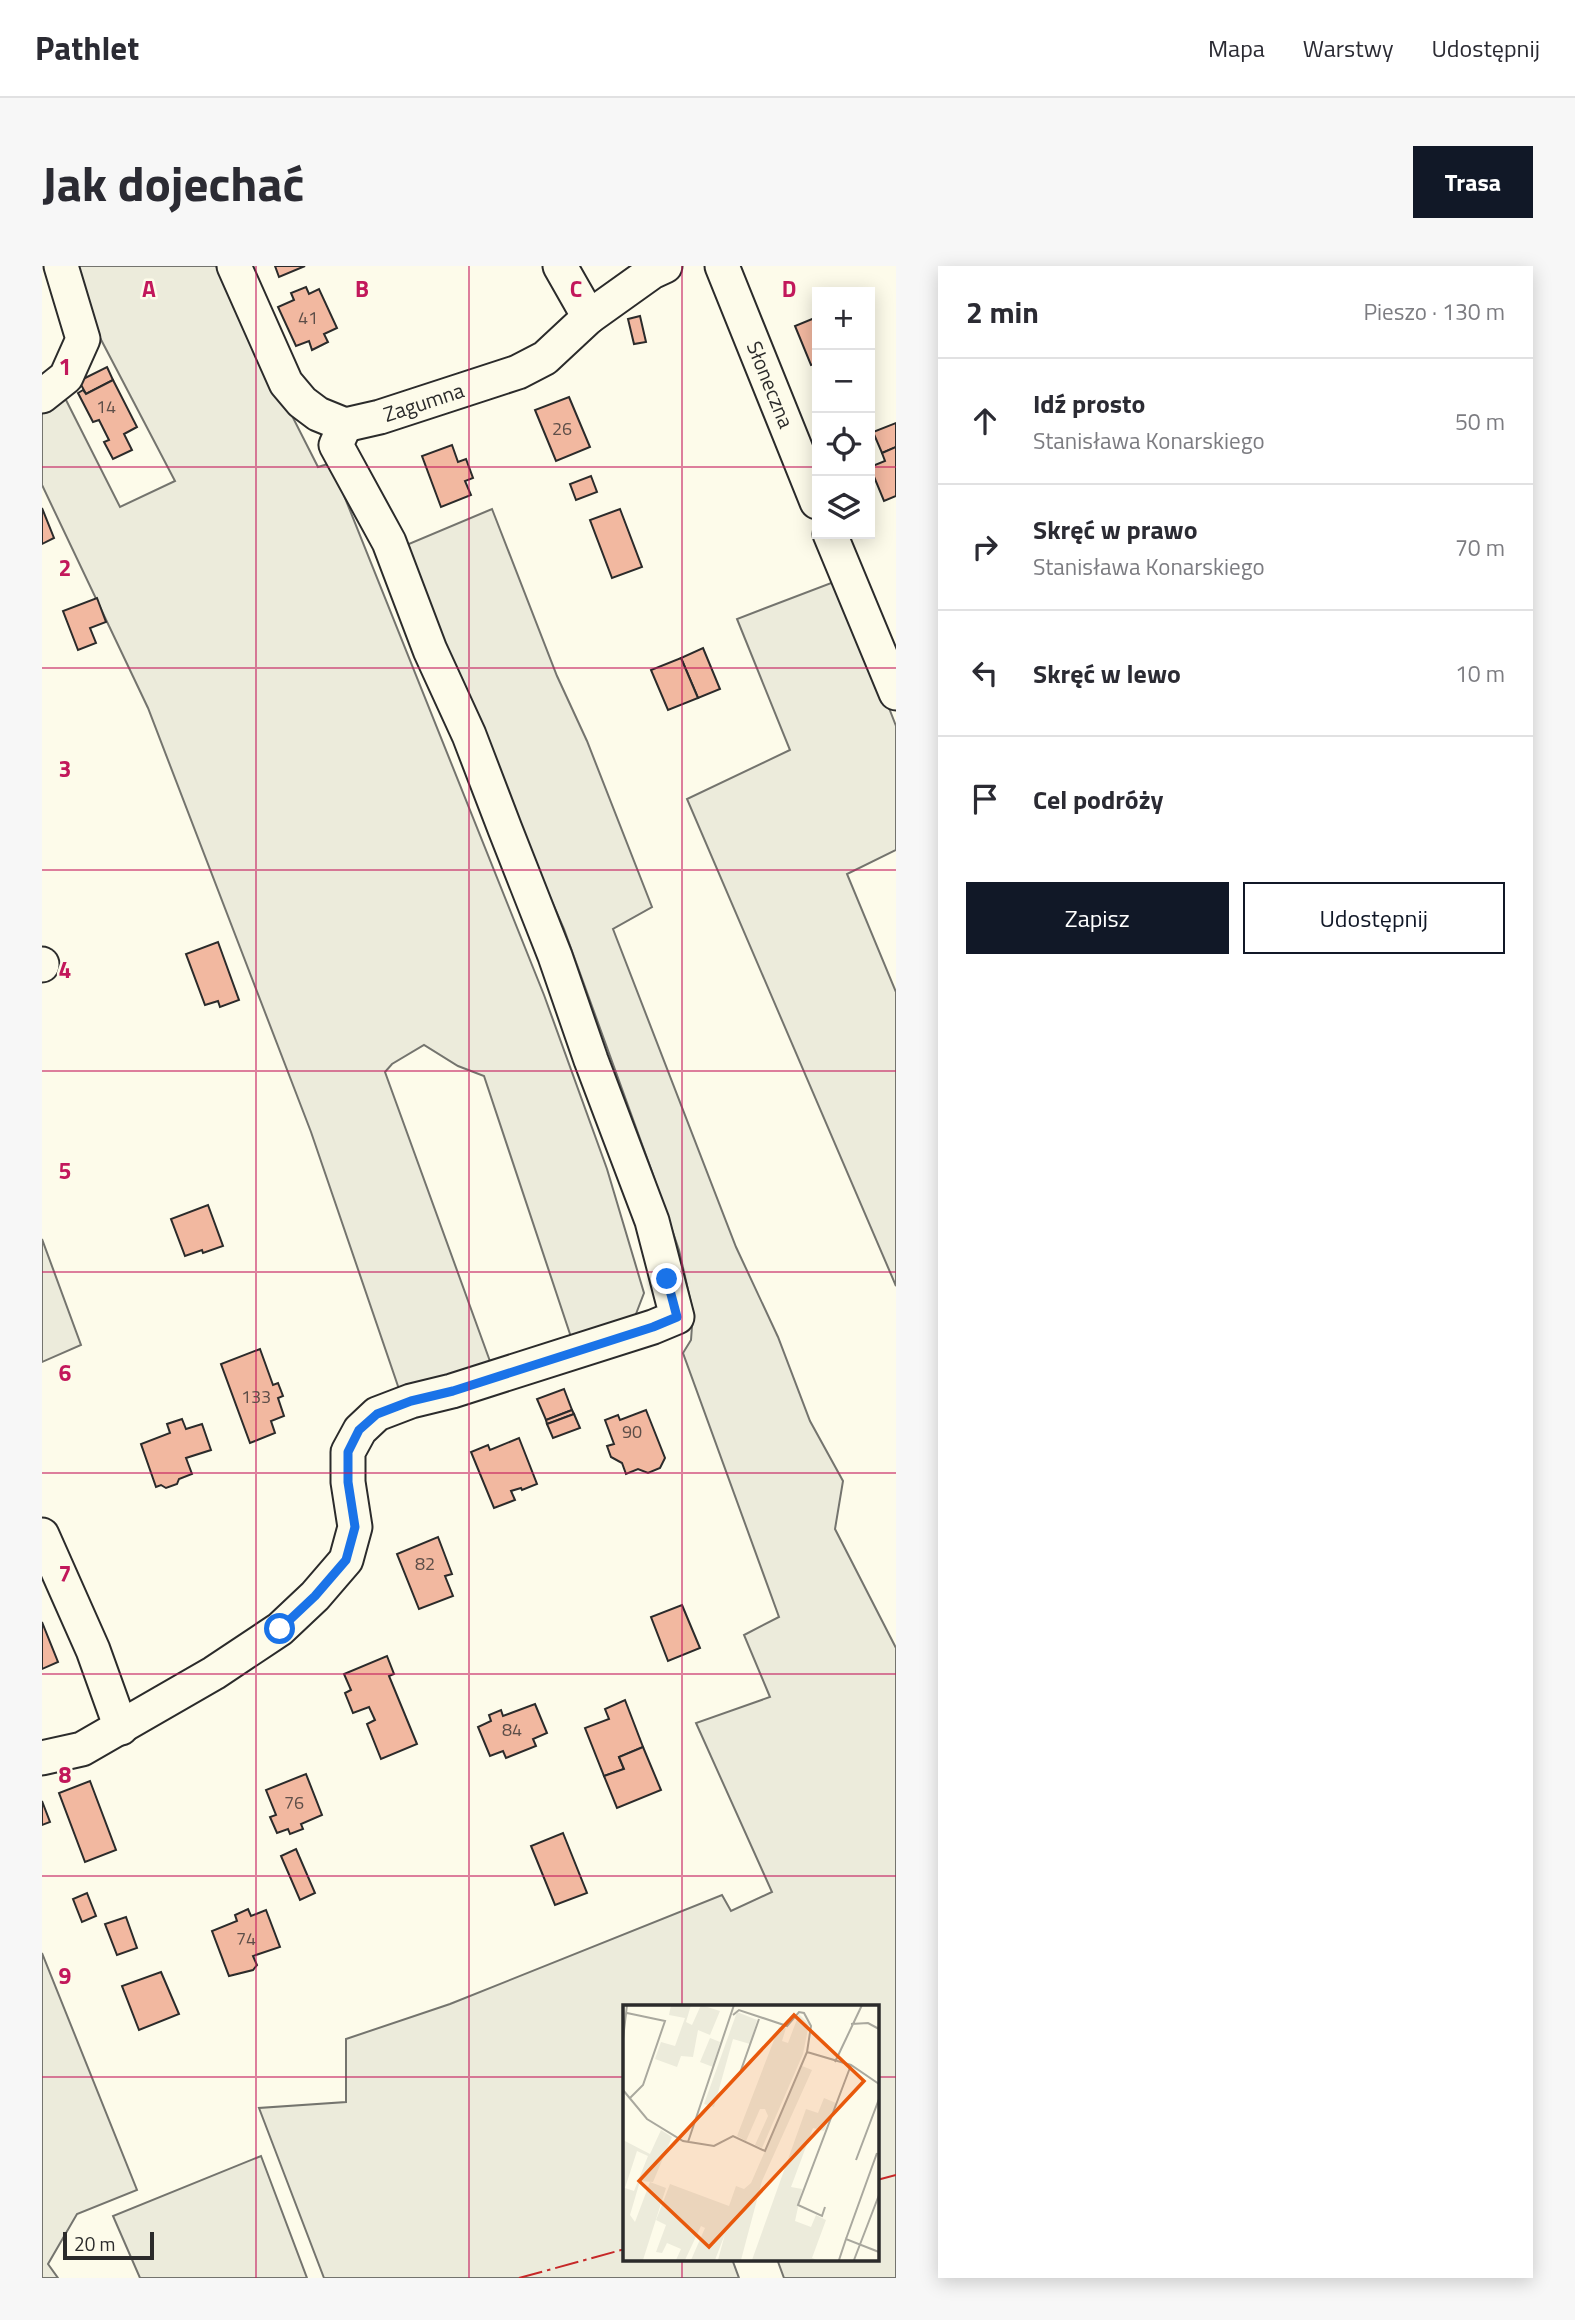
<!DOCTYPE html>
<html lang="pl">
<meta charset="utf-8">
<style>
:root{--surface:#fff;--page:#f7f7f7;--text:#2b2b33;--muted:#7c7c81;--line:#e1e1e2;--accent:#111827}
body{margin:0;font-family:"Titillium Web",sans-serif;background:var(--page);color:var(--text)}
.controls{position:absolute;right:21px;top:21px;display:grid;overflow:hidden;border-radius:0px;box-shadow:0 4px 18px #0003}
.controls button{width:63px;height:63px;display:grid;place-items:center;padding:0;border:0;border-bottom:2px solid var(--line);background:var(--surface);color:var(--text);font:35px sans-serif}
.scale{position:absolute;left:21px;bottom:18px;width:91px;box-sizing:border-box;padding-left:7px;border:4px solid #2b2b2b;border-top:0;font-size:19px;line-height:24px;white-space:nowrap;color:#2b2b2b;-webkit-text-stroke:5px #fdfbea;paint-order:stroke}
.stop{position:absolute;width:21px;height:21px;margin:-16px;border:5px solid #1a73e8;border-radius:50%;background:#fff}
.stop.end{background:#1a73e8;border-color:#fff;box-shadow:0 2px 7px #0008}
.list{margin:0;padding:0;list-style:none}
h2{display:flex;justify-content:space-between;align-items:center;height:91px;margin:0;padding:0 28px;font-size:30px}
h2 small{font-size:23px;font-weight:400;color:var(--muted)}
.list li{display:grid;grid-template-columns:46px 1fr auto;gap:21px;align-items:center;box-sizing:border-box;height:126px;padding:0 28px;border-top:2px solid var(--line)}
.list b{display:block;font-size:26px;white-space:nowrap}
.list p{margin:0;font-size:23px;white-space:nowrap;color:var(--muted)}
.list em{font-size:23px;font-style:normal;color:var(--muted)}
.actions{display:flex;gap:14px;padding:21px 28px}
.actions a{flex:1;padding:16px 0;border:2px solid var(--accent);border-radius:0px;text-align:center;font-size:24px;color:var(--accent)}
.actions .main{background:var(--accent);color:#fff}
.icon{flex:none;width:38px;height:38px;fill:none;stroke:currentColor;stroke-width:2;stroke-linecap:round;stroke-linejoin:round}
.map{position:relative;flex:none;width:854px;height:2012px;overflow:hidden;border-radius:0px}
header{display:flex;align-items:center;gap:42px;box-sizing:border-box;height:98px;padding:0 35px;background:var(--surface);border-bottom:2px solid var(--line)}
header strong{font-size:33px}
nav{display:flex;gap:38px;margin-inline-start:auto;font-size:24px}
.intro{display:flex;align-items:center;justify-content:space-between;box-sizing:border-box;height:168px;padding:0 42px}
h1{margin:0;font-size:49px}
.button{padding:18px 32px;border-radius:0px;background:var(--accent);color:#fff;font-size:24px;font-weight:700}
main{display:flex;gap:42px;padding:0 42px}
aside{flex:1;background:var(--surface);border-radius:0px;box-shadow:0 4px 18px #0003}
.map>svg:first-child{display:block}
.green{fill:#ecebdb;stroke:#74746e;stroke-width:2}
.building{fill:#f2b8a0;stroke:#2b2b2b;stroke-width:2}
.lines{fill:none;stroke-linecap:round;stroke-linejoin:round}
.minor-casing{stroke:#2b2b2b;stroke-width:37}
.minor{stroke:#fdfbea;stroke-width:33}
.power{stroke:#c62828;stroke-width:2;stroke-dasharray:24 5 3.5 5;stroke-linecap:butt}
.route{stroke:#1a73e8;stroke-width:9}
.grid{fill:none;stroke:#c2185b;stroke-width:2;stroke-opacity:0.55}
.labels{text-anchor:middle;stroke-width:5;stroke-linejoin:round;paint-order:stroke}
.number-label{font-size:18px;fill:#5d4e48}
.street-label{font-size:21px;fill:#2b2b2b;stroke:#fdfbea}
.inset-road{fill:none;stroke:#a9a89e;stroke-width:2}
.view{fill:#e8590c;fill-opacity:0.15;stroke:#e8590c;stroke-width:3.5}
.inset-edge{fill:none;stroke:#2b2b2b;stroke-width:3.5}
.grid-label{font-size:23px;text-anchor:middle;font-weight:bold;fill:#c2185b;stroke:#fdfbea;stroke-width:5;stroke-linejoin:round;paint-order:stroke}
</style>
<header>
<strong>Pathlet</strong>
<nav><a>Mapa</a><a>Warstwy</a><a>Udostępnij</a></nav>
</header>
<div class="intro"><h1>Jak dojechać</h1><a class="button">Trasa</a></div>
<main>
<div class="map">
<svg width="854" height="2012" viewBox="0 0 854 2012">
<rect width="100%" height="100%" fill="#fdfbea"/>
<g class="green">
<polygon points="34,0 174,0 276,201 289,197 502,729 565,903 602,1027 592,1053 530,1074 442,810 416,800 382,779 350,798 343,806 449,1098 357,1123 269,866 106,442 0,219 0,147 23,132 78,241 133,215 54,64"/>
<polygon points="450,243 515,410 545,475 610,641 571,663 694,981 736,1071 768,1155 801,1215 793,1263 854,1382 854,2012 742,2012 735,1993 835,1993 835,1741 583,1741 583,1993 690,1993 697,2012 282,2012 217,1842 304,1836 304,1773 408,1738 680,1629 689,1645 730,1626 654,1457 728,1431 702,1369 737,1351 641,1087 649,1074 651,1046 637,984 609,903 522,663 451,500 362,280"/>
<polygon points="797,314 854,460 854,584 805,608 854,726 854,1020 645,533 748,484 695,353"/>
<polygon points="0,973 39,1079 0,1096"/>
<polygon points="0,1687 95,1924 35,1948 6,1998 16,2012 0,2012"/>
<polygon points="219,1890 265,2012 98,2012 71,1950"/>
</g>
<g class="building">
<polygon points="233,0 263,0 237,11"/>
<polygon points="264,21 267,28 277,23 295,62 282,68 286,76 270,84 267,75 254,80 236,41 252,34 249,27"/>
<polygon points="598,50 604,76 592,78 586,53"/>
<polygon points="775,51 775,97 769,99 753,60"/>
<polygon points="65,101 71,114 44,128 37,115"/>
<polygon points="71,114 95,161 82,168 90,184 71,193 62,176 67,174 57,154 51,156 36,127 41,124 44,128"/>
<polygon points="527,131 548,181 514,195 493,144"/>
<polygon points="854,157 854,181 840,187 831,166"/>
<polygon points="410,179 416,196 424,193 431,212 423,215 429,229 399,241 380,190"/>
<polygon points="854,181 854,230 842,235 828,201 843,195 840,187"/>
<polygon points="549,210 555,226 534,234 528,218"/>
<polygon points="0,242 12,272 0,278"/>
<polygon points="578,243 600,301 570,312 548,254"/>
<polygon points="55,332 64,356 48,362 54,377 36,384 21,345"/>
<polygon points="661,382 678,423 656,432 639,392"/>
<polygon points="639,392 656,432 626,444 609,404"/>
<polygon points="176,676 197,734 178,741 176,735 163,739 144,688"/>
<polygon points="166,939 181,980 161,987 160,984 143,990 129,953"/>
<polygon points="218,1083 231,1119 236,1117 241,1130 236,1132 242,1150 229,1155 233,1167 208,1177 179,1098"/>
<polygon points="522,1123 530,1144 504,1154 495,1133"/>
<polygon points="530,1144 532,1148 505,1158 504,1154"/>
<polygon points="604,1144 623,1192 618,1202 606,1207 596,1203 584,1208 580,1197 569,1191 565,1180 572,1178 563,1154 576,1149 578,1154"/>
<polygon points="532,1148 538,1162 511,1172 505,1158"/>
<polygon points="140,1153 144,1163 160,1158 169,1184 144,1192 150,1208 137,1213 135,1218 124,1222 119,1219 114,1221 99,1178 128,1167 125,1158"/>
<polygon points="477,1172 495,1218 480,1224 479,1222 469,1225 473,1234 452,1242 429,1186 446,1179 448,1184"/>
<polygon points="396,1271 410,1308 403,1310 411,1330 377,1343 355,1288"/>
<polygon points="640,1339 658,1382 626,1395 609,1351"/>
<polygon points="0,1356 16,1396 0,1403"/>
<polygon points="345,1390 352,1408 347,1410 375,1478 339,1493 325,1458 333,1454 327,1441 311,1447 303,1427 309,1424 302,1408"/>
<polygon points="583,1434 601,1481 577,1491 582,1503 562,1510 543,1462 567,1453 563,1443"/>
<polygon points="493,1438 505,1467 491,1473 494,1480 464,1492 461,1485 448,1490 436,1461 449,1455 447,1449 459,1444 461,1450"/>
<polygon points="601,1481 619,1524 575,1542 562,1510 582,1503 577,1491"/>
<polygon points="264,1508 280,1549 259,1558 261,1563 248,1568 246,1563 235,1567 228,1551 234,1549 224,1524"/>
<polygon points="48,1515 74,1584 43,1596 17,1527"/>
<polygon points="0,1535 8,1556 0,1559"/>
<polygon points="521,1567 545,1627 513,1639 489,1580"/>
<polygon points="254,1583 273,1627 258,1634 239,1590"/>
<polygon points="45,1627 54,1650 40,1656 31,1633"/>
<polygon points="206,1643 209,1650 224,1644 238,1681 211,1690 215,1699 211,1704 187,1710 170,1665 195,1655 193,1649"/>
<polygon points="84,1651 95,1682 75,1689 63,1658"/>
<polygon points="119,1706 137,1748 97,1764 80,1720"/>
</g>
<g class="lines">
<defs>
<g id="minor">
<path id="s1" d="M192,0l52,117 16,19 16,12 27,11 35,-8 138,-45 27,-14 44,-41 63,-45 13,-6"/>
<polyline points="518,0 547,51"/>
<path id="s2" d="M680,0l95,236"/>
<polyline points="0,130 24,111 41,73 19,0"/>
<polyline points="788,268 854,427"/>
<polyline points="0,698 0,699"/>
<polyline points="0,1269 51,1384 79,1462"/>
<polyline points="0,1492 40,1483 172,1407 238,1363 273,1330 304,1294 313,1261 306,1216 306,1186 318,1164 335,1148 369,1135 410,1125 611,1061 635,1051 610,955 549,794 513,690 463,563 427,469 388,384 347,276 294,179 303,159"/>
</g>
</defs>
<use href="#minor" class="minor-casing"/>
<use href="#minor" class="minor"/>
<g class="power">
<polyline points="835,1914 854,1909"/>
<polyline points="477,2012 583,1983"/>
</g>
</g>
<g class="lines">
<polyline class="route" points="238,1363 273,1330 304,1294 313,1261 306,1216 306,1186 317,1164 335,1148 369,1135 411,1125 611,1061 635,1051 625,1013"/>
</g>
<path class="grid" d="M214,0v2012M427,0v2012M640,0v1741M0,201h775M828,201h26M0,402h854M0,604h854M0,805h854M0,1006h854M0,1207h854M0,1408h854M0,1610h854M0,1811h583M835,1811h19M640,1993v19"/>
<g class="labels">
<g class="number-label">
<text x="266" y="58">41</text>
<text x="64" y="147">14</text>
<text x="520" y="169">26</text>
<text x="214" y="1137">133</text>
<text x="590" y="1172">90</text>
<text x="383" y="1304">82</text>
<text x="470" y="1470">84</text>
<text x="252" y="1543">76</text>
<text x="204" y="1679">74</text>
</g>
<g class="street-label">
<text dy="7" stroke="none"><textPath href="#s2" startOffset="128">Słoneczna</textPath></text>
<text dy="7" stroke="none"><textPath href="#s1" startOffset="284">Zagumna</textPath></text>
</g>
</g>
<g transform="translate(581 1739)">
<rect width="256" height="256" fill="#fdfbea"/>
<path d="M48,0h20l-5,17 6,3 9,-20 19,6 -10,24 -12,-5 -5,27 -12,-1 -4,11 -22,-8 6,-17 14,4 10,-28 -16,-3zM114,7l20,8 -7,24 -17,-5 -19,68 -10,-3zM176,9l10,10 -6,30 -41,94 -7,-3 13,-29 -3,-7h-5l-14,32 -9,-5 42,-109 7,1 -4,13 6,2zM87,33l10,4 -7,25 -13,-5zM179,61l10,4 -50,111 -21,79h-23l7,-26 -10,26h-24l14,-32 -4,-2 -16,34h-9l5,-11 -14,-6 -5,10 -6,-1 10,-27 -10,-5 14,-36 59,22 7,-20 8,3 7,-6zM201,93l12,5 -12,28 -11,-3 -22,59 11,2 -7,32 16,6 5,-12 10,5 -14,38 5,2h-65l54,-151 12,4zM38,125l11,7 -19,45 -13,-1 -10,34 5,7 15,-40 16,6 -23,72h-20v-120l27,14zM14,146l11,5 -14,35 -9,-3z" fill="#ecebdb" fill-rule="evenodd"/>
<path class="inset-road" d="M4,8l38,8 -22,64 -13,13M110,10l6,-5 48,16 12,-14 5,1 7,13 -4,26 44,13 28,19M228,19l17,-1 11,6M0,34l4,-34M212,57l27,-57M117,68l19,-54M0,85l24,29 36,22 31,5 19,-10 32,15 42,-99M65,137l46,-137M233,155l23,-61M202,202l-3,9 -24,-11 53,-140M223,234l31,-86M216,255l7,-21 33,13M231,255l25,-65"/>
<path class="view" d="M171,10l70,66 -155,166 -70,-66z"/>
<rect width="256" height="256" class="inset-edge"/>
</g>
<g class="grid-label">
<text x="107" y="31">A</text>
<text x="320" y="31">B</text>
<text x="534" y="31">C</text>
<text x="747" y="31">D</text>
<text x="23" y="109">1</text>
<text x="23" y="310">2</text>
<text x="23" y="511">3</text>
<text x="23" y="712">4</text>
<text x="23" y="913">5</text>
<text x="23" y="1115">6</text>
<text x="23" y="1316">7</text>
<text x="23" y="1517">8</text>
<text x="23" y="1718">9</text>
</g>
</svg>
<div class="controls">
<button>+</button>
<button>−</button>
<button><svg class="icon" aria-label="locate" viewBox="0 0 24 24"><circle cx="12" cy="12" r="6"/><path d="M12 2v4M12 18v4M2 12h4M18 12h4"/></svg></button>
<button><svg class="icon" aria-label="layers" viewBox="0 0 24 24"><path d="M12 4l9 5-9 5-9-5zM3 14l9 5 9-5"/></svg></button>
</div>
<div class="scale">20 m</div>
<div class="stop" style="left:238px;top:1363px"></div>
<div class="stop end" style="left:625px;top:1013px"></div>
</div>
<aside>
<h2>2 min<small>Pieszo · 130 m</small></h2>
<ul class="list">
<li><svg class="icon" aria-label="ahead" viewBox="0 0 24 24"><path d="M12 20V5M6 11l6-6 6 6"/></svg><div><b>Idź prosto</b><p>Stanisława Konarskiego</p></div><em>50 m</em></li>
<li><svg class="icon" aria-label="right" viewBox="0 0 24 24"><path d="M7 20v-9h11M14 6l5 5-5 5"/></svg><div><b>Skręć w prawo</b><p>Stanisława Konarskiego</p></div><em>70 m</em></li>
<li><svg class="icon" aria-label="left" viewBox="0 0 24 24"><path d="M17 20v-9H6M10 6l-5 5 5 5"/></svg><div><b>Skręć w lewo</b></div><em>10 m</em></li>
<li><svg class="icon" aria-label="arrive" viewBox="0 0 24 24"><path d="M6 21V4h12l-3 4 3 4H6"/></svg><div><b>Cel podróży</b></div></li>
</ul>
<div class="actions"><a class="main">Zapisz</a><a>Udostępnij</a></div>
</aside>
</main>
